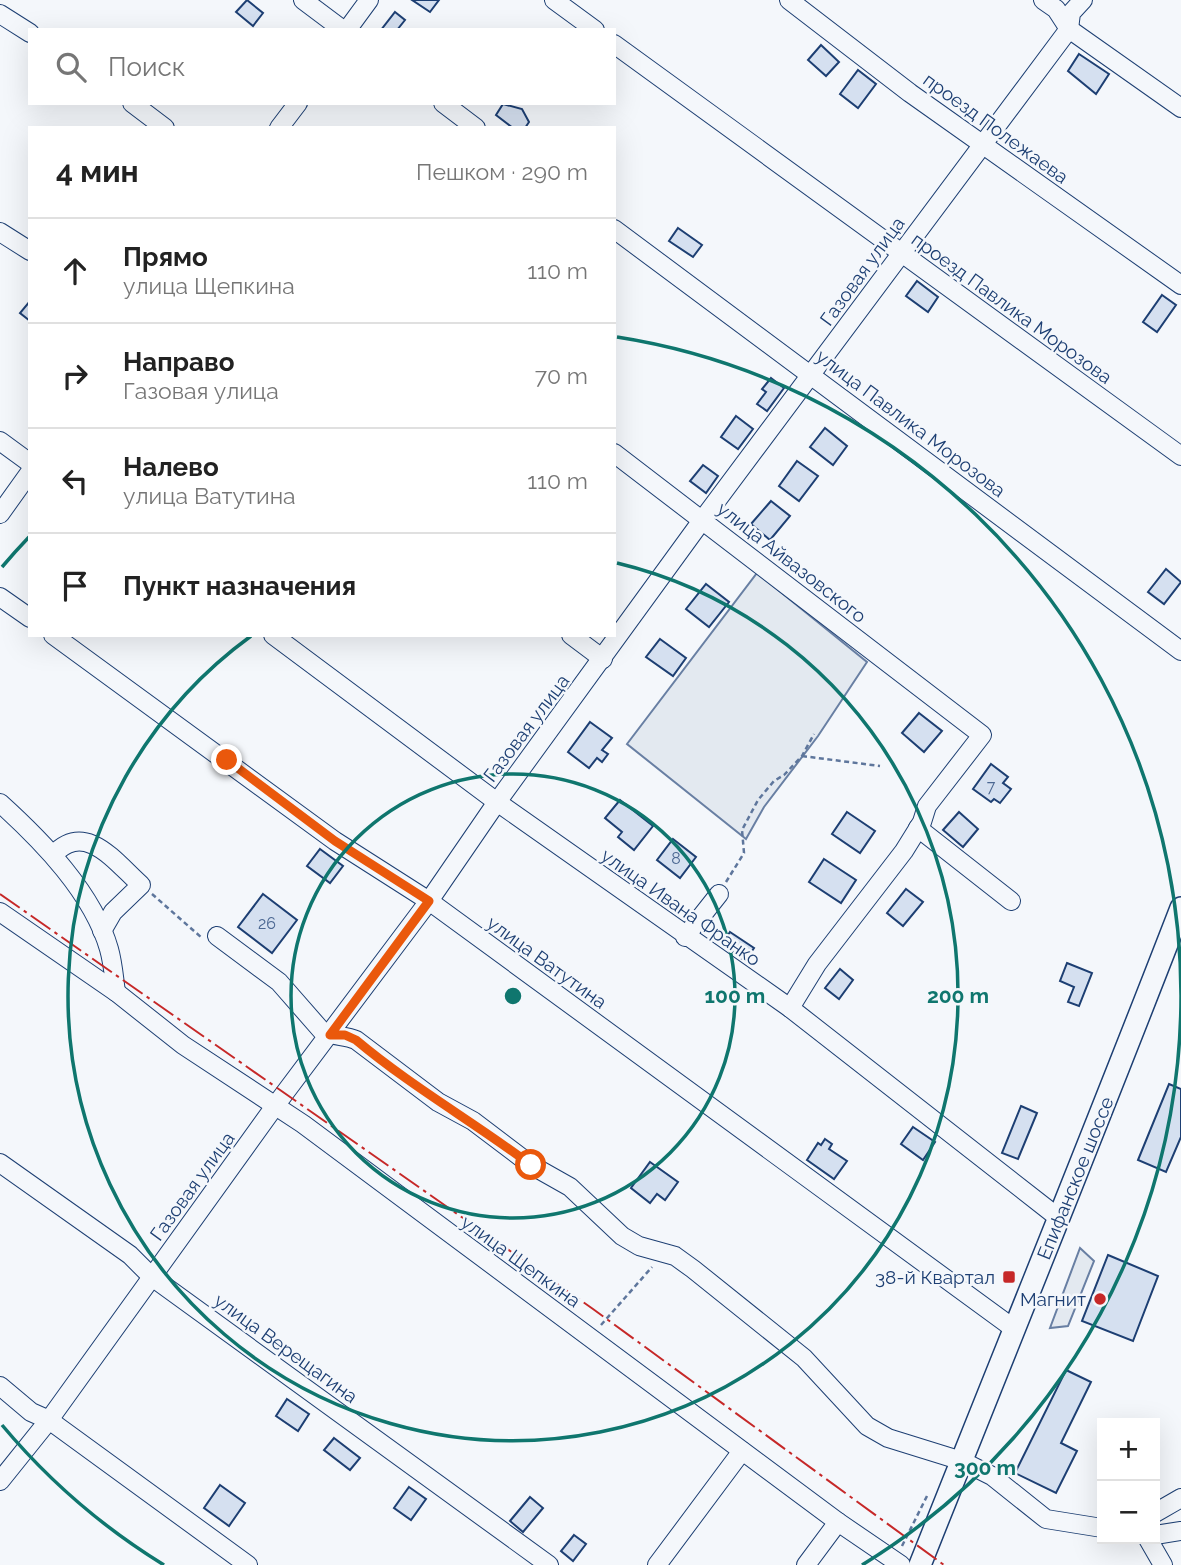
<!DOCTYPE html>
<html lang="ru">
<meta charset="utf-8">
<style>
:root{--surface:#fff;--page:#f6f6f6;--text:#222;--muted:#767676;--line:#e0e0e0}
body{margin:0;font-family:Raleway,sans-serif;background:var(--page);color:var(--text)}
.controls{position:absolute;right:21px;bottom:21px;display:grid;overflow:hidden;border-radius:0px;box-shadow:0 7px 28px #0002}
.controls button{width:63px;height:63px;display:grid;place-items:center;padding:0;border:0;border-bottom:2px solid var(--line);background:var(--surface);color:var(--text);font:35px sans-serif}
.stop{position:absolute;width:21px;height:21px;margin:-16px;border:5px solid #ea580c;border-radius:50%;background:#fff}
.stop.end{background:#ea580c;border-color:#fff;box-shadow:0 2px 7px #0008}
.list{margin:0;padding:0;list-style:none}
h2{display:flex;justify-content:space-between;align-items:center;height:91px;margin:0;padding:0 28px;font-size:30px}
h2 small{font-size:23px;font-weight:400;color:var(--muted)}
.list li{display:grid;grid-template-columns:46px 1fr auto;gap:21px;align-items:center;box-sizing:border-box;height:105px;padding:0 28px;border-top:2px solid var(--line)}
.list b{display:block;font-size:26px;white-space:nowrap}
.list p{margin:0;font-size:23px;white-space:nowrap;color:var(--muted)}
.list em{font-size:23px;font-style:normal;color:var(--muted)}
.icon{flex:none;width:38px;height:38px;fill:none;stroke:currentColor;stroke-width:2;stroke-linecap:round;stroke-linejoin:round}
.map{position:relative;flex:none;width:1181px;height:1565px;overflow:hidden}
.search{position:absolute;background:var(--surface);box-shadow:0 7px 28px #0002;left:28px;top:28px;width:588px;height:77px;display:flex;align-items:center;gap:18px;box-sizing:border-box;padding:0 24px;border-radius:0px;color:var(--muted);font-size:26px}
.panel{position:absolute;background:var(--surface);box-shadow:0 7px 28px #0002;left:28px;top:126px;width:588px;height:511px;border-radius:0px}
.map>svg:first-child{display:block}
.green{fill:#e3e9f0;stroke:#687fa3;stroke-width:2}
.building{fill:#d5e0f0;stroke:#1d3f73;stroke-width:2}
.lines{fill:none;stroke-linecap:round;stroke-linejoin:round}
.minor-casing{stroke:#1d3f73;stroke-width:20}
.major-casing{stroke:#1d3f73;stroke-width:24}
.path{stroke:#5e769c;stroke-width:2.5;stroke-dasharray:5 3.5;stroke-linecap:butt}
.minor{stroke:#f4f7fb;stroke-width:18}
.major{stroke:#f4f7fb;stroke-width:21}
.power{stroke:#c62828;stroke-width:2;stroke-dasharray:24 5 3.5 5;stroke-linecap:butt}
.route{stroke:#ea580c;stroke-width:9}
.ring{fill:none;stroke:#0f766e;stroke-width:3.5}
.poi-dot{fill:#c62828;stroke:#f4f7fb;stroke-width:2.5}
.labels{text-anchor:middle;stroke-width:5;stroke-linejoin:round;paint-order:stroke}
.number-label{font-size:16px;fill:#4b6792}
.street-label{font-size:19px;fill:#1d3f73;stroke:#f4f7fb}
.poi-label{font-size:19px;fill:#1d3f73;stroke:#f4f7fb;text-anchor:end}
.centre{fill:#0f766e;stroke:#f4f7fb;stroke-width:3.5}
.ring-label{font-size:21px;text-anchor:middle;font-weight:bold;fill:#0f766e;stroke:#f4f7fb;stroke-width:5;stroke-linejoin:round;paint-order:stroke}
</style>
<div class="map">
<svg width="1181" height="1565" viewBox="0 0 1181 1565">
<rect width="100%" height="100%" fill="#f4f7fb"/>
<g class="green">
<polygon points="757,573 867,662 818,736 764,807 746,839 627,744"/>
<polygon points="1080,1248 1094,1261 1068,1326 1050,1328"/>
</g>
<g class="building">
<polygon points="247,0 263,13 253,26 236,12"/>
<polygon points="412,0 439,0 430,12"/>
<polygon points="395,12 405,20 397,30 381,30"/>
<polygon points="821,45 839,62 826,76 808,60"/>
<polygon points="1079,54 1109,74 1096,94 1068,71"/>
<polygon points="858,70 876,84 858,108 840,94"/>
<polygon points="503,104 522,109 529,122 525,128 513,128 496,115"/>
<polygon points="678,228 702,245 693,257 669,241"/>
<polygon points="917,281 938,297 928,312 906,296"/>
<polygon points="1162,295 1176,305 1157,332 1143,322"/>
<polygon points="30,301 30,321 20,313"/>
<polygon points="771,378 784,388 767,411 757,404 766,392 762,389"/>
<polygon points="736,416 753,429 738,449 721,437"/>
<polygon points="825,428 847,446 833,465 810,447"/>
<polygon points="797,461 818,476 799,501 779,486"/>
<polygon points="703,465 718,476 706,493 690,481"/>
<polygon points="771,501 790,516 770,540 751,524"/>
<polygon points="1166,569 1181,582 1164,604 1148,592"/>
<polygon points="706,584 729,602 709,627 686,609"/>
<polygon points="660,639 686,658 673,676 646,657"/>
<polygon points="919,713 942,731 924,752 902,733"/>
<polygon points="590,722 612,738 602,750 608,754 602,762 597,758 589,768 568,752"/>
<polygon points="991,764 1008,777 1003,783 1011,789 1000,803 994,799 991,802 973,789"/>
<polygon points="620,800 653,826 634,850 618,837 622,832 605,818"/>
<polygon points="847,812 875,831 860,853 832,834"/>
<polygon points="959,812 978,829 963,847 943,830"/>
<polygon points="673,839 696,857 680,878 657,860"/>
<polygon points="320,849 343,866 330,883 307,866"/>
<polygon points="824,859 856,880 841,903 809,882"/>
<polygon points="906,889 923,902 903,926 887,913"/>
<polygon points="263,894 297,920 272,953 238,927"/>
<polygon points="730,932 754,948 745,961 722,944"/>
<polygon points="1067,963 1092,973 1079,1006 1068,1002 1074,987 1060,981"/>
<polygon points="840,969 853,980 839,999 825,988"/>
<polygon points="1169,1084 1181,1089 1181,1137 1166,1172 1138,1160"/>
<polygon points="1021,1106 1037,1113 1018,1159 1002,1153"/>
<polygon points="913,1127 935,1142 923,1160 901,1144"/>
<polygon points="825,1139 832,1144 829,1149 847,1161 834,1179 807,1160 818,1143 821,1145"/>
<polygon points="650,1162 678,1182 665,1200 657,1194 650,1203 631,1188"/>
<polygon points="1108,1255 1158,1276 1133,1341 1082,1321"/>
<polygon points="1066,1370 1091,1382 1061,1443 1077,1451 1056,1493 1015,1473"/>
<polygon points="287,1399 309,1414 298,1431 276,1416"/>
<polygon points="334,1438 360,1458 350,1470 324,1450"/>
<polygon points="220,1485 245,1503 229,1526 204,1508"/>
<polygon points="409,1487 426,1499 411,1520 394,1508"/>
<polygon points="530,1497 543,1508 523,1532 510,1521"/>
<polygon points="574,1535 586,1544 573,1561 561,1551"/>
</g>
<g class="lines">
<defs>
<g id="minor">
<polyline points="303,0 343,30"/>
<polyline points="554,0 595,30"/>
<polyline points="789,0 910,93 1181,285"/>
<polyline points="1043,0 1056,9 1069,29 1181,108"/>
<polyline points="0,14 30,33"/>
<polyline points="347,30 369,0"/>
<polyline points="614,44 1181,456"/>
<polyline points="132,103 165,128"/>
<polyline points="443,103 476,128"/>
<polyline points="279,128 298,103"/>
<polyline points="614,229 1181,651"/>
<polyline points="0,232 30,251"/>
<polyline points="0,441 30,463"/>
<polyline points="614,453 982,735 927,806 922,822 904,851 817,964 790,1008"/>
<polyline points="0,514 30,472"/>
<polyline points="0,597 30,618"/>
<polyline points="53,635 335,841 429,901 1013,1328"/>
<polyline points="273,635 497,802 790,1008 1060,1219"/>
<polyline points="571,635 603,659"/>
<path d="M0,803c42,38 93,90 109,146 4,14 5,29 7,43"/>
<polyline points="918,828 1011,901"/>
<path d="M53,855c33,-35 62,7 88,30l-28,27 -11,19"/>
<polyline points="0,912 116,992 183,1045 303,1124 838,1522 901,1565"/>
<path d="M217,936l62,46 42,48c11,7 23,5 35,10l82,62 35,19 58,44 39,22 52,49 17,10 36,10 18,13 111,89 63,68 21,12 74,23 30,15 54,43 56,9"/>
<polyline points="685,937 719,894"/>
<polyline points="0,1163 130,1255 152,1277 549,1565"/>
<polyline points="0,1386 31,1412 49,1420 248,1565"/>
<polyline points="0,1481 49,1420 275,1106 429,901 497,802 703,519 1069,29 1071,13 1083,0"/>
<polyline points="1155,1513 1181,1498"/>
<polyline points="1155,1535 1181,1531"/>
<polyline points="1148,1539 1163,1565"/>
<polyline points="657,1565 742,1451"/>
<polyline points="806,1565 838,1522"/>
</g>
<path id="major" d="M920,1565c87,-219 176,-437 261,-657"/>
</defs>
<use href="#minor" class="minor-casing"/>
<use href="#major" class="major-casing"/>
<g class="path">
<polyline points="802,756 880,766"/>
<polyline points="726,882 744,853 742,830 758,800 774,781 784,775 802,756 814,734"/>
<polyline points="152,894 202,938"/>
<polyline points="601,1325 652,1267"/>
<polyline points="902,1546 927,1496"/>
</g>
<use href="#minor" class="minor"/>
<use href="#major" class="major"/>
<polyline class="power" points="0,894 593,1309 944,1565"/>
</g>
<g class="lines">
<path class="route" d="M227,760l108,81 94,60 -99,134h15l11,5c56,47 118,82 175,125"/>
</g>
<g class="ring">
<circle cx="513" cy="996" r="222"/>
<path d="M617 563A445 445 0 1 1 251 636"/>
<path d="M164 1565A667 667 0 0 1 2 1425M2 567A667 667 0 0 1 29 537M617 337A667 667 0 0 1 862 1565"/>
</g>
<g class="poi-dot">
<rect x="1002" y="1270" width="14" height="14" rx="3.5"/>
<circle cx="1100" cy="1299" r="7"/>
</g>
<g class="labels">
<g class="number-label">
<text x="991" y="792">7</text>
<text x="676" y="864">8</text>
<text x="267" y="929">26</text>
</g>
<g class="street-label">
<text transform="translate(996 128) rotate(36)" y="7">проезд Полежаева</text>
<text transform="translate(862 271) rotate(-54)" y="7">Газовая улица</text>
<text transform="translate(1012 308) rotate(36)" y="7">проезд Павлика Морозова</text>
<text transform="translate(911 423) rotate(37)" y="7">улица Павлика Морозова</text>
<text transform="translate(792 562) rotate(38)" y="7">улица Айвазовского</text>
<text transform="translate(526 728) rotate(-53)" y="7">Газовая улица</text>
<text transform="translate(681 907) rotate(35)" y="7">улица Ивана Франко</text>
<text transform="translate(547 962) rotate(36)" y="7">улица Ватутина</text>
<text transform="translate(1075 1178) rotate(-68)" y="7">Епифанское шоссе</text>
<text transform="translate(192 1186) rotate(-54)" y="7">Газовая улица</text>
<text transform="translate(521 1261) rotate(36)" y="7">улица Щепкина</text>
<text transform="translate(286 1348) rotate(36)" y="7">улица Верещагина</text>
</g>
<g class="poi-label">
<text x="995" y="1284">38-й Квартал</text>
<text x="1086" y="1306">Магнит</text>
</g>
</g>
<circle cx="513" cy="996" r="10" class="centre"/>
<g class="ring-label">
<text x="735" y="1003">100 m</text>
<text x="958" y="1003">200 m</text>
<text x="985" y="1475">300 m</text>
</g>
</svg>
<div class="controls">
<button>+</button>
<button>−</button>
</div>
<div class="stop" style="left:531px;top:1165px"></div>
<div class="stop end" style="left:227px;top:760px"></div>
<div class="search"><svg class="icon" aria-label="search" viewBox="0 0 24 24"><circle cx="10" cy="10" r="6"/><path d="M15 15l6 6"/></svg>Поиск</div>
<section class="panel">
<h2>4 мин<small>Пешком · 290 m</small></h2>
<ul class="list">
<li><svg class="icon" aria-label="ahead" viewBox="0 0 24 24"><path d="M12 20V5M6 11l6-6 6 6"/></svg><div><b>Прямо</b><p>улица Щепкина</p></div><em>110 m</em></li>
<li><svg class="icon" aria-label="right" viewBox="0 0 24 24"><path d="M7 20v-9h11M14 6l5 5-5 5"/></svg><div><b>Направо</b><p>Газовая улица</p></div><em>70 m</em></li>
<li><svg class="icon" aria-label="left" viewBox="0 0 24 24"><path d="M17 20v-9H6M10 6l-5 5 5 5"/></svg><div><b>Налево</b><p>улица Ватутина</p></div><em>110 m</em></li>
<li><svg class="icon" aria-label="arrive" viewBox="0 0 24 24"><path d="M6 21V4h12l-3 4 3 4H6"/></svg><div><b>Пункт назначения</b></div></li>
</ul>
</section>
</div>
